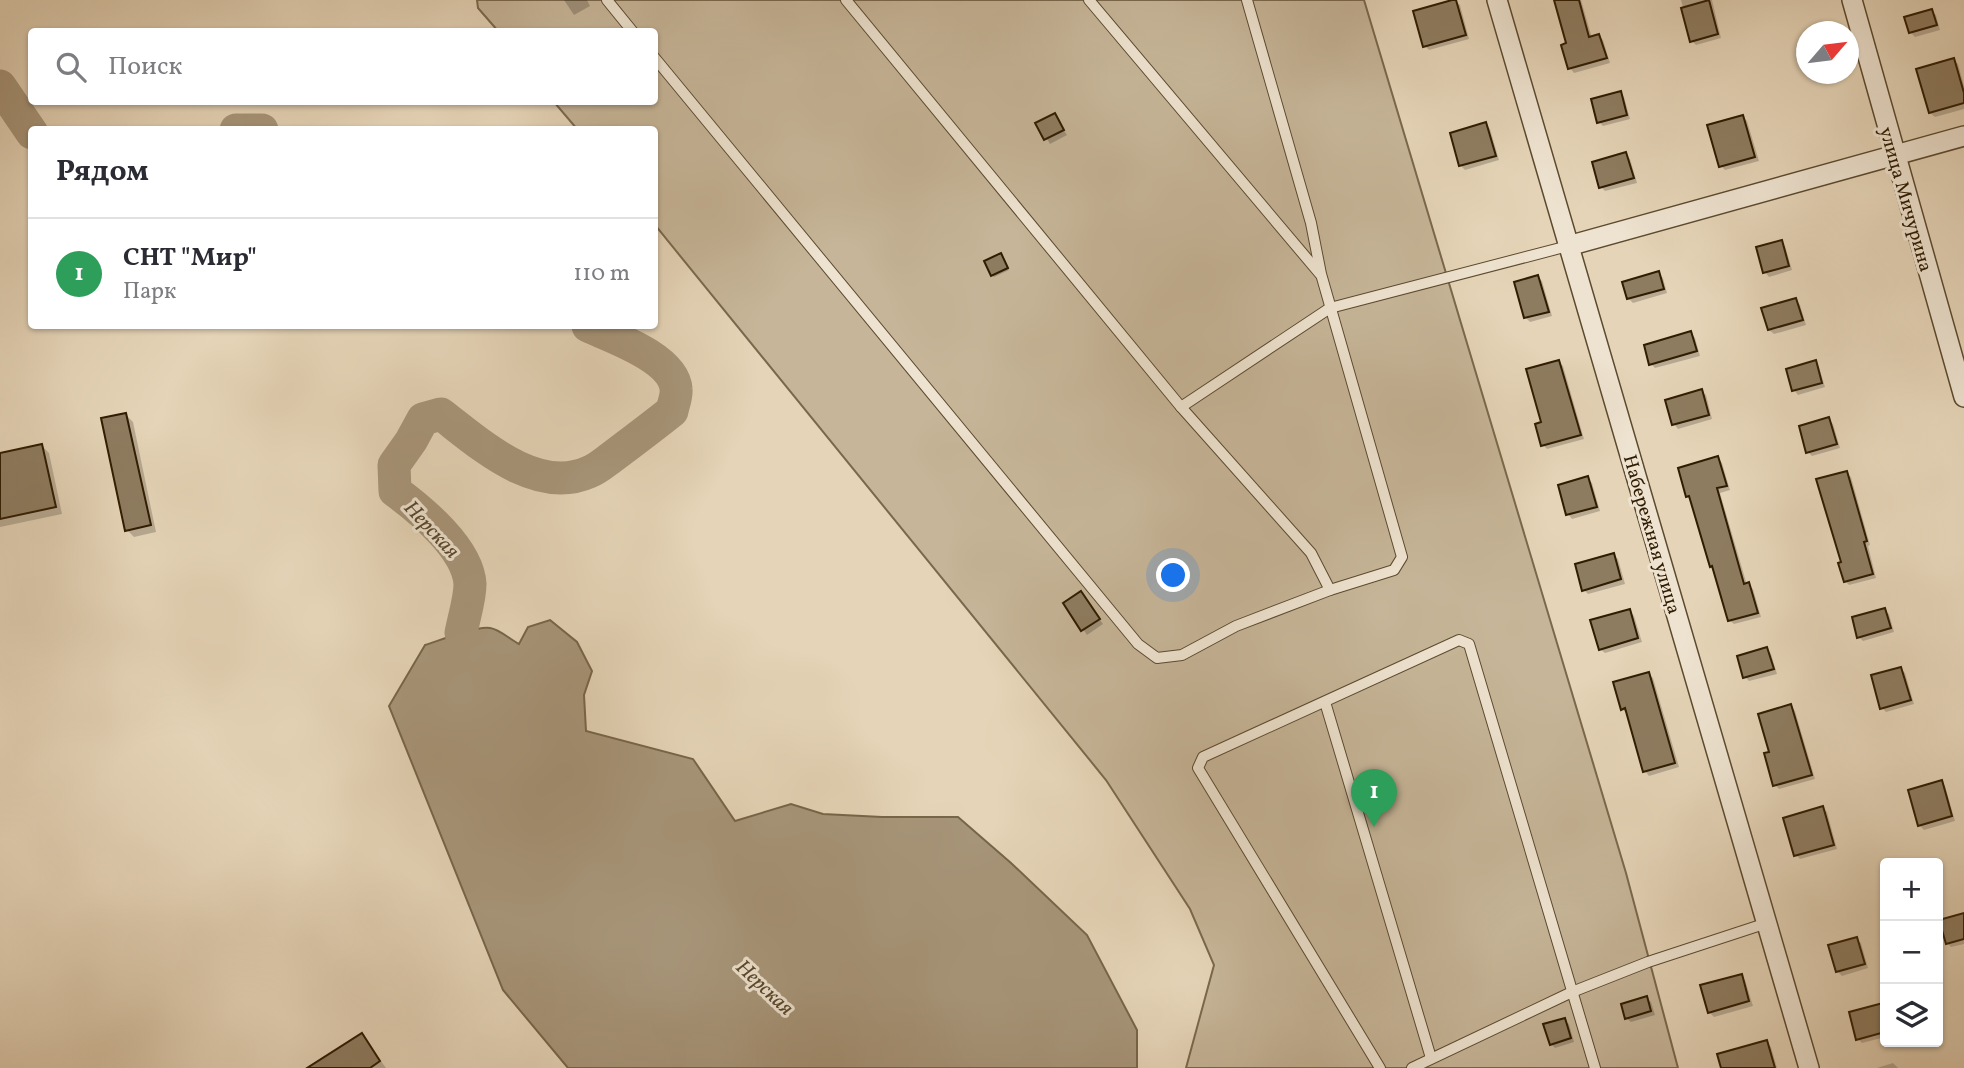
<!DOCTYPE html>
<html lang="ru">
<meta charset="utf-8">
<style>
:root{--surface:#fff;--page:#f2f2f3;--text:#2b2b33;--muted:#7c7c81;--line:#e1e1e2;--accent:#db2777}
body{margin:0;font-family:Vollkorn,serif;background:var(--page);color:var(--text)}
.controls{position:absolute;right:21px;bottom:21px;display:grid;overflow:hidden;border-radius:7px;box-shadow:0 2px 5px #0004}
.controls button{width:63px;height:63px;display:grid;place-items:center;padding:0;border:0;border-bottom:2px solid var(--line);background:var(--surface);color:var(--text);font:35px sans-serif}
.compass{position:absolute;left:1796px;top:21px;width:63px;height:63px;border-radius:50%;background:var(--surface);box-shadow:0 2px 5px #0004;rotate:62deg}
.you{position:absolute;left:1174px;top:576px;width:24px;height:24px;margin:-18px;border:5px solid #fff;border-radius:50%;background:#1a73e8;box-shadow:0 0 0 10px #1a73e833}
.badge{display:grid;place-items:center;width:46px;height:46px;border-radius:50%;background:var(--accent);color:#fff;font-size:23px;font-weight:700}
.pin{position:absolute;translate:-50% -58px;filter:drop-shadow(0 2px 4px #0008)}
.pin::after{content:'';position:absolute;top:37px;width:24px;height:21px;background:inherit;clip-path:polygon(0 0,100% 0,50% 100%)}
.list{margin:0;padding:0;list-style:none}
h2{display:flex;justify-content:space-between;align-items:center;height:91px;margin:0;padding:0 28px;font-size:30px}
h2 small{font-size:23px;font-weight:400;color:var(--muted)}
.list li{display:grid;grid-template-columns:46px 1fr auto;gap:21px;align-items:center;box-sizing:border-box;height:112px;padding:0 28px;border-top:2px solid var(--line)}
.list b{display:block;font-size:26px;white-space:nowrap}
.list p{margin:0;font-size:23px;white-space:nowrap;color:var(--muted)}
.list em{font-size:23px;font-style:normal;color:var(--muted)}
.icon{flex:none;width:38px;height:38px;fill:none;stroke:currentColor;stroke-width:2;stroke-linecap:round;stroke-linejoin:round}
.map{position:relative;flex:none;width:1964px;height:1068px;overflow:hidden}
.search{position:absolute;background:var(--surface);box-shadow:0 2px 5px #0004;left:28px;top:28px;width:630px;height:77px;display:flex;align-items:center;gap:18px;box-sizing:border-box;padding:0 24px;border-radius:7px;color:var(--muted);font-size:26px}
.panel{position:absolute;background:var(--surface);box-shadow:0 2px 5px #0004;left:28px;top:126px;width:630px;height:203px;border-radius:7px}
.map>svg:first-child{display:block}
.green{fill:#c6b598;stroke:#7a684d;stroke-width:2}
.water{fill:#a79579;stroke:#776549;stroke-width:2}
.shadow{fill:#0003}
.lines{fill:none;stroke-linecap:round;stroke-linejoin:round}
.river{stroke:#a79579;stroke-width:33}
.building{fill:#8e7c60;stroke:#2f1c02;stroke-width:2}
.lane-casing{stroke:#5c4a2f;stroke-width:12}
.street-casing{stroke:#5c4a2f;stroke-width:22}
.lane{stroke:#eee3d0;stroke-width:10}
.street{stroke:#eee3d0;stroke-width:19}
.labels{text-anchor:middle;stroke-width:6;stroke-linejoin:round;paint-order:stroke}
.street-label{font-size:19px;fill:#2f1c02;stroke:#eee3d0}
.water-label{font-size:21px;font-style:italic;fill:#59462c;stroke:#eee3d0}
</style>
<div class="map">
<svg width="1964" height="1068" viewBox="0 0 1964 1068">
<rect width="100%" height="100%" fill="#e5d4b7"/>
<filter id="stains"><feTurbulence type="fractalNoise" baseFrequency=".00286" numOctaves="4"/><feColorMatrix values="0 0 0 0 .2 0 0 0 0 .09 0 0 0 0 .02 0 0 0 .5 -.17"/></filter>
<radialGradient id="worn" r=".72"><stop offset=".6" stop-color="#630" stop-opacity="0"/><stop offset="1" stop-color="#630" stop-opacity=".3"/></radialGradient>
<polygon class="green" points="477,0 1364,0 1626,873 1678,1068 1186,1068 1214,965 1190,909 1106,780 655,225 654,130 577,129 554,102 654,102 654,32 498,31 478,8"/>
<path class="water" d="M550,620l27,22 15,29 -8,24 2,36 107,28 42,62 56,-17 32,10 59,3h76l53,46 76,72 50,95v38h-569l-65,-78 -114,-284 36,-61c16,-5 50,-19 65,-17 9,1 21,12 29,16l9,-17z"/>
<g class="shadow">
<polygon points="564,0 587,0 590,6 574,15"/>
<polygon points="1557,0 1581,0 1592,38 1599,36 1603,40 1610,63 1574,73 1570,68 1569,44"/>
<polygon points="1681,0 1712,0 1721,38 1696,45 1692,41"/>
<polygon points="1455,1 1460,5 1469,39 1429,50 1425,46"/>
<polygon points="1931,11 1936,15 1940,30 1915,37 1910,32"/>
<polygon points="1954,60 1958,64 1964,86 1964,109 1935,117 1930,113"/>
<polygon points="1620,93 1624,97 1630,119 1603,126 1599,122"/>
<polygon points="1054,115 1067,135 1050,144 1038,124"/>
<polygon points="1743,117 1747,121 1759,161 1725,170 1721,166"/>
<polygon points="1486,124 1490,129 1499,160 1465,170 1460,165"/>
<polygon points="1626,154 1630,159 1637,183 1605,191 1601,187"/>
<polygon points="1781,242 1785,246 1792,270 1769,277 1765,272"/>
<polygon points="1002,256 1009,270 994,277 992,275"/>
<polygon points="1659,273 1663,278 1667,293 1633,303 1628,298"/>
<polygon points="1538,277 1542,281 1552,316 1530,322 1526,318"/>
<polygon points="1796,300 1800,305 1806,325 1774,334 1769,330"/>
<polygon points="1691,333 1695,338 1700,356 1655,368 1651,364"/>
<polygon points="1559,362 1563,366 1584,439 1547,449 1543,445 1543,423"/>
<polygon points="1815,362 1819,367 1825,387 1798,395 1794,390 1788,370"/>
<polygon points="1701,391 1706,395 1712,419 1678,429 1674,424"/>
<polygon points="126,415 133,422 156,532 134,537 127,530"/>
<polygon points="1828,419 1833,424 1840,448 1812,456 1808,452"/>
<polygon points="42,446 49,453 62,514 0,527 0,454"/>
<polygon points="1718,458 1722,463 1730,490 1720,493 1747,585 1753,589 1761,617 1734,624 1729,620 1715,570 1711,566 1692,501 1688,496"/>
<polygon points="1846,473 1851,477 1870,545 1868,546 1876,578 1849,585 1845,581 1843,563"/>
<polygon points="1587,478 1592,483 1600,511 1572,519 1568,514"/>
<polygon points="1613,555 1618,559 1625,584 1588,594 1584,590"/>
<polygon points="1081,593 1103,624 1087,635 1065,603"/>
<polygon points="1884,610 1889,614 1894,632 1863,641 1859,637"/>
<polygon points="1630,611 1634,616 1642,642 1605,653 1600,649"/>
<polygon points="1767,649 1771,654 1777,674 1749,681 1745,677"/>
<polygon points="1901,669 1905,673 1914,704 1886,712 1882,708"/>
<polygon points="1648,674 1653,678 1679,767 1649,776 1645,771 1627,713 1622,709"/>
<polygon points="1791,706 1795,711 1815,779 1779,789 1775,785 1771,753"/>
<polygon points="1941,782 1945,786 1955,821 1924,830 1919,825"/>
<polygon points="1823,808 1827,812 1837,849 1800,859 1796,855"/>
<polygon points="1964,915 1964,944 1951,947 1947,943"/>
<polygon points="1856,939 1861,943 1868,968 1842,976 1837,971"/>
<polygon points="1741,976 1745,980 1753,1006 1714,1017 1709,1012"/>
<polygon points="1646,998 1651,1002 1655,1015 1631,1022 1626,1018"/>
<polygon points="1882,1005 1885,1008 1885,1037 1862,1043 1858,1039"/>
<polygon points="1564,1020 1569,1024 1574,1042 1555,1048 1551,1044"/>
<polygon points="362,1035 386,1068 312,1068"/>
<polygon points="1766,1042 1771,1047 1777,1068 1723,1068"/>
<polygon points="1893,1063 1898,1068 1877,1068"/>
</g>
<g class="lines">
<g class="river">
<polyline points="0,86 32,133"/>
<polyline points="236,130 262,130"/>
<path d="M487,671l-26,-38c3,-16 9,-34 9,-49 -2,-35 -49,-74 -75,-93l-1,-26 17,-24 12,-22 18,-5c38,29 95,82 148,58 8,-3 16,-10 23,-15 20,-15 40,-30 60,-46 1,-6 5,-15 4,-22 -2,-31 -64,-52 -88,-63"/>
</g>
</g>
<g class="building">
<polygon points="1452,0 1456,0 1466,35 1423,47 1413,11"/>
<polygon points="1554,0 1579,0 1589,37 1599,34 1607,58 1568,69 1561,45 1566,43"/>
<polygon points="1709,0 1718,34 1690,42 1681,8"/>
<polygon points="1932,9 1937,25 1909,33 1904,17"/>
<polygon points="1954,58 1964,93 1964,103 1929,113 1916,69"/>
<polygon points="1621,91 1627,115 1597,123 1591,99"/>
<polygon points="1055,113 1064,130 1044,140 1035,123"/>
<polygon points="1743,115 1755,157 1719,167 1707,125"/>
<polygon points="1486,122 1496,156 1459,166 1450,133"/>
<polygon points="1626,152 1634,178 1599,188 1592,162"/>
<polygon points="1782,240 1789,266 1763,273 1756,247"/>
<polygon points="1001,253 1008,268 991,276 984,261"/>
<polygon points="1659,271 1664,289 1627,299 1622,282"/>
<polygon points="1538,275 1549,312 1524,318 1514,282"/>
<polygon points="1796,298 1803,320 1768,330 1761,308"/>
<polygon points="1691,331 1697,351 1649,365 1644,345"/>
<polygon points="1559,360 1581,435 1541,446 1535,424 1541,422 1526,369"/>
<polygon points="1816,360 1822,383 1792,391 1786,369"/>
<polygon points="1702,389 1709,415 1672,425 1665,400"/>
<polygon points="126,413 151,525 125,531 101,418"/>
<polygon points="1829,417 1837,444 1806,453 1799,426"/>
<polygon points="42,444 56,507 0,519 0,453"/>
<polygon points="1718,456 1727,486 1717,488 1744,584 1749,582 1758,613 1728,621 1712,566 1710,567 1689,496 1686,497 1678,468"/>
<polygon points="1847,471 1867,541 1864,542 1873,574 1844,582 1838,563 1841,562 1816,479"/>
<polygon points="1588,476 1597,507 1566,515 1558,485"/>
<polygon points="1614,553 1621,579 1582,591 1575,564"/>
<polygon points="1081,591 1100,619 1081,631 1063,603"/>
<polygon points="1885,608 1891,628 1857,638 1852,617"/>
<polygon points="1630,609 1638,638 1599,650 1590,620"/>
<polygon points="1767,647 1774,669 1743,678 1737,656"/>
<polygon points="1901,667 1911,700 1880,709 1871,675"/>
<polygon points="1649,672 1675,763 1643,772 1625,708 1621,710 1613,682"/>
<polygon points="1791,704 1812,775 1773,786 1764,753 1769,752 1758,714"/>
<polygon points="1942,780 1952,816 1918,826 1908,790"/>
<polygon points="1823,806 1834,845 1794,856 1783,818"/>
<polygon points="1964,913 1964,939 1946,944 1939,920"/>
<polygon points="1857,937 1865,964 1836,972 1828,945"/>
<polygon points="1742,974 1749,1001 1708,1013 1700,985"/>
<polygon points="1647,996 1651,1011 1625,1019 1621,1004"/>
<polygon points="1883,1003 1885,1012 1885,1032 1856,1040 1849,1012"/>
<polygon points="1565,1018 1571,1038 1550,1045 1543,1024"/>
<polygon points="362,1033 380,1061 370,1068 307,1068"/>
<polygon points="1767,1040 1775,1068 1721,1068 1717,1054"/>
</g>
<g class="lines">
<defs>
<g id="lane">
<polyline points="607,0 633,32"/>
<polyline points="846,0 1181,407 1311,553 1330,590"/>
<polyline points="1089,0 1320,274"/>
<polyline points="654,57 1138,644 1157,658 1182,655 1236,626 1330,590 1394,570 1402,557 1321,274 1311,223 1247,0"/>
<polyline points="1181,407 1330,308 1568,246"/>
<polyline points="1325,702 1431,1058"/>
<polyline points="1380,1068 1198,768 1203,757 1459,640 1469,644 1595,1068"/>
<polyline points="1412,1068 1572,992 1648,962 1767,923"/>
</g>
<g id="street">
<polyline points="1497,0 1809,1068"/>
<polyline points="1852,0 1964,397"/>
<polyline points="1568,246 1964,136"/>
</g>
</defs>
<use href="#lane" class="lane-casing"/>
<use href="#street" class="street-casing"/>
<use href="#lane" class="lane"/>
<use href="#street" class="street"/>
</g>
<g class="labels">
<g class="street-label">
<text transform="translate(1907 199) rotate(74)" y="7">улица Мичурина</text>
<text transform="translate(1653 534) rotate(74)" y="7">Набережная улица</text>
</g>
<g class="water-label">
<text transform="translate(432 529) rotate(47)" y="7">Нерская</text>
<text transform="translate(765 987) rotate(43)" y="7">Нерская</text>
</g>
</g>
<rect width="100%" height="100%" filter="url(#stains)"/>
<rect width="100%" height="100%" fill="url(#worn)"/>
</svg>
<div class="controls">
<button>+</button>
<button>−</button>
<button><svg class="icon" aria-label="layers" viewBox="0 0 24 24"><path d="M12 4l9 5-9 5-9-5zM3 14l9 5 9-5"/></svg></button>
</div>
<svg class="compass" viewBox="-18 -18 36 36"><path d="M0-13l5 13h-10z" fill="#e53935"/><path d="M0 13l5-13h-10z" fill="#7c7c81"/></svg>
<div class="you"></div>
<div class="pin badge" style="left:1374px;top:827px;background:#2e9e5b">1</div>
<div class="search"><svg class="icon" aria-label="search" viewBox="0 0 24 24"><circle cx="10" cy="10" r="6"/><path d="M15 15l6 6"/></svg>Поиск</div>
<section class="panel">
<h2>Рядом<small></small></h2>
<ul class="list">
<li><span class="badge" style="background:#2e9e5b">1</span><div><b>СНТ &quot;Мир&quot;</b><p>Парк</p></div><em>110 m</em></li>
</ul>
</section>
</div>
